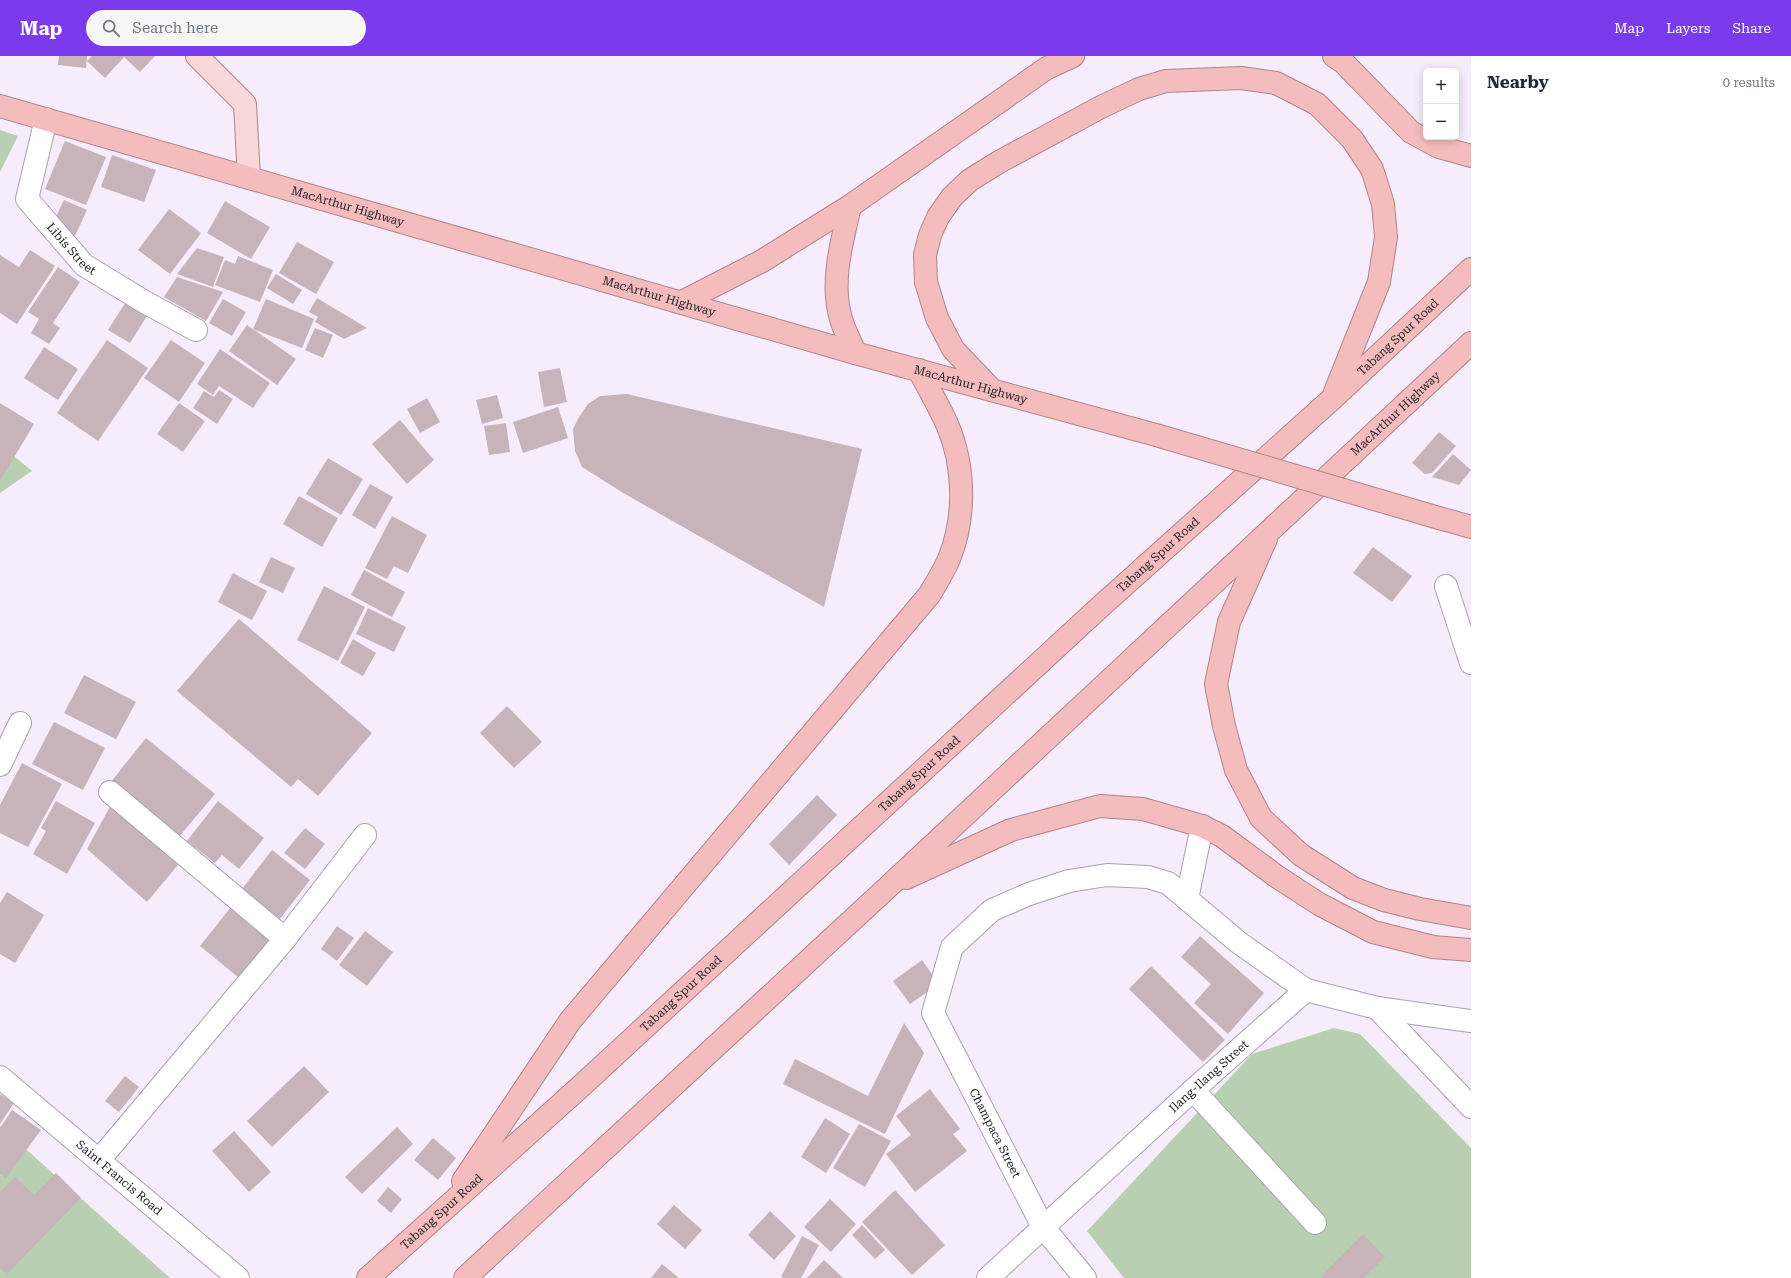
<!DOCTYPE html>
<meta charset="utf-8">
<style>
:root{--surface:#fff;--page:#f6f6f7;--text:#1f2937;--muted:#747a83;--line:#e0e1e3;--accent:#7c3aed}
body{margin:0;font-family:"Roboto Serif",serif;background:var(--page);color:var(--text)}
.controls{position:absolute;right:12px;top:12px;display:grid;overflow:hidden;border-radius:6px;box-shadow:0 2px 10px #0003}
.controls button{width:36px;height:36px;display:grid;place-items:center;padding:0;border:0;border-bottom:1px solid var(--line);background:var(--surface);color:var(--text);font:20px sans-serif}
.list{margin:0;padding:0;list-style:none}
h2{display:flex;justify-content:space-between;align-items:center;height:52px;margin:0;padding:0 16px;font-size:17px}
h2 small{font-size:13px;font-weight:400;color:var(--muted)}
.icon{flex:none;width:22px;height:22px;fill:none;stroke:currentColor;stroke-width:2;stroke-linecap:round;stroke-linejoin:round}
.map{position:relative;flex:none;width:1471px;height:1222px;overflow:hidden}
header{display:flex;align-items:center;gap:24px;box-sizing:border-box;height:56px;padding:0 20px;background:var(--accent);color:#fff}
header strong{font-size:19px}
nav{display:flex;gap:22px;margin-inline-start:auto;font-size:14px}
.search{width:280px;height:36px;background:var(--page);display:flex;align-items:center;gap:10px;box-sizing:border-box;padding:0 14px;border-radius:22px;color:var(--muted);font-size:15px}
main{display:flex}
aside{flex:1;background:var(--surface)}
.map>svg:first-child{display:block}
.green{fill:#b8d0b1}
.building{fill:#c7b4ba}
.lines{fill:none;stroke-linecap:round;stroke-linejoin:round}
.minor-casing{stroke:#aba1b0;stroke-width:24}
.major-casing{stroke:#ad868a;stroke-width:24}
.highway-casing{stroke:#ad868a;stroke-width:24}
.minor{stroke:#fff;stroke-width:22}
.major{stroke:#f9d7d8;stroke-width:22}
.highway{stroke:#f5bcbe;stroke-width:22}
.highway-bridge-casing{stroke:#ad868a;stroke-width:24;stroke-linecap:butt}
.highway-bridge{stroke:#f5bcbe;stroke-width:22}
.labels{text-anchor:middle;stroke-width:3;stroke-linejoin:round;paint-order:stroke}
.street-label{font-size:12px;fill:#272329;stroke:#fefefe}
</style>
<header>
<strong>Map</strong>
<div class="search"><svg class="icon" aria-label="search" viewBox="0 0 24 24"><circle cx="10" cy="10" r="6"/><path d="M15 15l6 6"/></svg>Search here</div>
<nav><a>Map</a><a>Layers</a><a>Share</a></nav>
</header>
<main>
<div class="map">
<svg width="1471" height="1222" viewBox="0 0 1471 1222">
<rect width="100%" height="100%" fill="#f6ecfc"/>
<g class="green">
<polygon points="0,74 18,80 0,116"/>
<polygon points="0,389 32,415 0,437"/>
<polygon points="1334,972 1360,978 1471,1092 1471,1222 1124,1222 1087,1175 1252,998"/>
<polygon points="0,1070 170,1222 0,1222"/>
</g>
<g class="building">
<polygon points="59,0 87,0 86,12 58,9"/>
<polygon points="92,0 155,0 140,16 124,1 105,22 87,5"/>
<polygon points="65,85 106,101 86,149 45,133"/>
<polygon points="112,99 156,114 144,146 101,131"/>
<polygon points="64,144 87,154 75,180 52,169"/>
<polygon points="225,145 270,171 251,203 207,177"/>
<polygon points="169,153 201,177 170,218 138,194"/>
<polygon points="297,186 334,206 316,238 279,217"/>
<polygon points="197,192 224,201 213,231 177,218"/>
<polygon points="30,194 55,210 17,268 0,257 0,199 19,211"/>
<polygon points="238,200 273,214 260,246 215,229 225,204 235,208"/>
<polygon points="58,211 80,226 53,267 60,272 49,288 31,277 39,263 28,256"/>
<polygon points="276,218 302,234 293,248 267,232"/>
<polygon points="177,221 223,236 206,265 164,241"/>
<polygon points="129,241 150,255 130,287 108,274"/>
<polygon points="317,242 367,272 344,283 315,266 318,261 309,256"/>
<polygon points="223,243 246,256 232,280 209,267"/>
<polygon points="266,243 314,263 302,292 253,273"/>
<polygon points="247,269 296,303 277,329 229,295"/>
<polygon points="315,272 333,279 323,302 305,294"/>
<polygon points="107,284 148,312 98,385 57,357"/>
<polygon points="171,284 205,307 179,346 144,322"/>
<polygon points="44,291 78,313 58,344 24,322"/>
<polygon points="220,293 270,327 253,352 219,330 213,339 197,328"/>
<polygon points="560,312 567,346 544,351 538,316"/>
<polygon points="219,334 233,343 217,368 193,352 204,335 214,341"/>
<polygon points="627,338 862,393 824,551 625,438 582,411 575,395 573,373 579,361 588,348 600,340"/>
<polygon points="497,339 503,362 482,368 476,344"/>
<polygon points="427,342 440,366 420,377 407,353"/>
<polygon points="0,347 34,368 0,425"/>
<polygon points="179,347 205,365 183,396 157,378"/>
<polygon points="558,351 568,382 523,397 513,366"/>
<polygon points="400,364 434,404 407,428 372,388"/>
<polygon points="506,367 510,396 489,399 484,370"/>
<polygon points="1439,376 1456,390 1432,417 1425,418 1412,407"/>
<polygon points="1453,398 1471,414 1459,429 1432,421"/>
<polygon points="328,402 363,423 341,459 306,438"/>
<polygon points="370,428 393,441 375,473 352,459"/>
<polygon points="299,440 338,462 322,491 283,468"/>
<polygon points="392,460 427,479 408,517 394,510 387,523 365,512"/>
<polygon points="1373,491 1412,520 1392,546 1353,517"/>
<polygon points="271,501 295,512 283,537 259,526"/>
<polygon points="364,514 405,536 392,561 351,539"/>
<polygon points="233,517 267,535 252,564 218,546"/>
<polygon points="324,530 365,551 338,605 297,584"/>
<polygon points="368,552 406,571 394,596 356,578"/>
<polygon points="239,563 372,677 318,740 298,723 291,731 177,635"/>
<polygon points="353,583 376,597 363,620 340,607"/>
<polygon points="84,619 136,646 116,683 64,657"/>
<polygon points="507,650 542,686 514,712 480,677"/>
<polygon points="54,666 105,692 83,734 32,708"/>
<polygon points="146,682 215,738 178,782 110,727"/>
<polygon points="22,707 62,728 28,791 0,777 0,749"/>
<polygon points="817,739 837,759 789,809 769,788"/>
<polygon points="56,745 95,767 67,818 33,798 46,775 41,772"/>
<polygon points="113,745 182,804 147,846 87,793"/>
<polygon points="218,745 264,782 239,813 222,799 215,807 187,785"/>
<polygon points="305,772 325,788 305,813 284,797"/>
<polygon points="272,794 310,824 276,868 238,838"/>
<polygon points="7,836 44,859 15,907 0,898 0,847"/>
<polygon points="231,851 275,887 244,926 200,890"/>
<polygon points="337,870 354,882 337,905 321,893"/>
<polygon points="365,875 393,896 367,930 339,909"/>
<polygon points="1200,880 1264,937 1228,978 1194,947 1211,928 1181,901"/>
<polygon points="922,904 939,928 910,948 893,925"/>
<polygon points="1151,910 1225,984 1203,1006 1129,933"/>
<polygon points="904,967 924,997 885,1078 783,1028 795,1003 868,1040"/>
<polygon points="304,1010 329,1036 272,1091 247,1065"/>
<polygon points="125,1020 139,1031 119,1056 105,1045"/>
<polygon points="930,1033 960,1073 953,1078 967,1095 915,1136 886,1098 911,1079 896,1060"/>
<polygon points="0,1038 14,1047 0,1068"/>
<polygon points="12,1054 41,1074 6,1122 0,1118 0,1072"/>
<polygon points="825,1062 850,1078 826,1117 801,1101"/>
<polygon points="859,1068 891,1085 865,1131 833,1112"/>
<polygon points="397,1071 413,1088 362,1138 345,1121"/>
<polygon points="234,1075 271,1116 249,1136 212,1095"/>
<polygon points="433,1082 456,1102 438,1124 414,1104"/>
<polygon points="56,1117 81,1142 7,1218 0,1212 0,1136 15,1121 34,1139"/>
<polygon points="388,1131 402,1143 391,1157 377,1145"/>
<polygon points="895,1134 945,1189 912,1219 862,1166"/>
<polygon points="830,1143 856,1168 831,1196 804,1171"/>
<polygon points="674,1149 702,1174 685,1193 657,1168"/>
<polygon points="770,1155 796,1180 774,1204 748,1179"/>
<polygon points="862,1169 885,1194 875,1203 852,1179"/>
<polygon points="1363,1178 1385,1201 1365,1221 1366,1222 1323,1222 1321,1220"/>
<polygon points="802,1180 819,1189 801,1222 783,1222 781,1221"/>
<polygon points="824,1204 843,1222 807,1222"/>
<polygon points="662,1208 679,1222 651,1222"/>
</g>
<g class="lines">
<defs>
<g id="minor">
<path id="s1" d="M46,63l-19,80 57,66 59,36 53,29"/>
<polyline points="1446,530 1471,607"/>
<polyline points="0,709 20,667"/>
<polyline points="110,736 285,883"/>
<polyline points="1187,843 1202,770"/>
<polyline points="1377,952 1471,1051"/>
<path id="s2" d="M0,1021l238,201"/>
<polyline points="1193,1034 1315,1167"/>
<polyline points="100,1103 285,883 365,779"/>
<path id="s3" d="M988,1222l205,-188 113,-100 71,18 94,13"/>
<polyline points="1085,1222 1043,1171 933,957 952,891 992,854 1029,838 1069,825 1107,819 1148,821 1168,827 1238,886 1306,934"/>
</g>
<polyline id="major" points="197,0 245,48 249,122"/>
<g id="highway">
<polyline points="1334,0 1343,6 1411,76 1439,91 1471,100"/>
<path id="s4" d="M0,50l855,247 301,82"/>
<path d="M850,150c-8,36 -20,76 -9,113 3,11 10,23 14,34"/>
<polyline points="682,246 762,205 850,150 1047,12 1073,0"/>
<polyline points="991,333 953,293 937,262 926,226 925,199 930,179 938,161 952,141 970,124 999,106 1101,51 1139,33 1166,25 1241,22 1276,27 1317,48 1352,83 1372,113 1383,148 1386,181 1379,226 1335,336"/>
<polyline points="1439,462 1471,471"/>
<polyline points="1266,483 1229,566 1216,628 1224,670 1236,714 1261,762 1301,799 1353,832 1384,844 1420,853 1471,862"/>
<polyline points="906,822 1011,774 1100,750 1143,753 1202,770 1222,780 1276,820 1319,848 1373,876 1433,891 1471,894"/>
<path d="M463,1125l107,-160 360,-427c6,-11 14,-23 19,-35 17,-42 16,-93 -2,-135 -8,-18 -19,-36 -28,-54"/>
<path id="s5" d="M368,1222l211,-190 521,-481 232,-208 139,-130"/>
<path id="s6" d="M465,1222l423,-391 583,-544"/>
</g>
</defs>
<use href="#minor" class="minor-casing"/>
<use href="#major" class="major-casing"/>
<use href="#highway" class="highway-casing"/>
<use href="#minor" class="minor"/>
<use href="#major" class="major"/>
<use href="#highway" class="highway"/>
<defs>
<polyline id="highway-bridge" points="1156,379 1439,462"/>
</defs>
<use href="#highway-bridge" class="highway-bridge-casing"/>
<use href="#highway-bridge" class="highway-bridge"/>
</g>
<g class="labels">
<g class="street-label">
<text dy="4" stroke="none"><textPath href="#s4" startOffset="362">MacArthur Highway</textPath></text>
<text dy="4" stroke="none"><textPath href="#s1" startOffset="149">Libis Street</textPath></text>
<text dy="4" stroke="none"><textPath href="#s4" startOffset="686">MacArthur Highway</textPath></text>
<text dy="4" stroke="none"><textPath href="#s5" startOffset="1395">Tabang Spur Road</textPath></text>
<text dy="4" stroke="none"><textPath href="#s4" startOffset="1010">MacArthur Highway</textPath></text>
<text dy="4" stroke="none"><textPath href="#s6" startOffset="1270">MacArthur Highway</textPath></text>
<text dy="4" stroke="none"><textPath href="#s5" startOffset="1071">Tabang Spur Road</textPath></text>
<text dy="4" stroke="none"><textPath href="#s5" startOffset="747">Tabang Spur Road</textPath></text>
<text dy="4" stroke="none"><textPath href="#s5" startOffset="423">Tabang Spur Road</textPath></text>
<text dy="4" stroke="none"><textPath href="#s3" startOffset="299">Ilang-Ilang Street</textPath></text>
<text transform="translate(995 1077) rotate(63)" y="4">Champaca Street</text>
<text dy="4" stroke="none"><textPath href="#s2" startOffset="156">Saint Francis Road</textPath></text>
<text dy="4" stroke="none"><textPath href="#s5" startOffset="99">Tabang Spur Road</textPath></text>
</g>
</g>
</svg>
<div class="controls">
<button>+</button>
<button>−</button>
</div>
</div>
<aside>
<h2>Nearby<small>0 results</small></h2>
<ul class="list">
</ul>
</aside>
</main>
